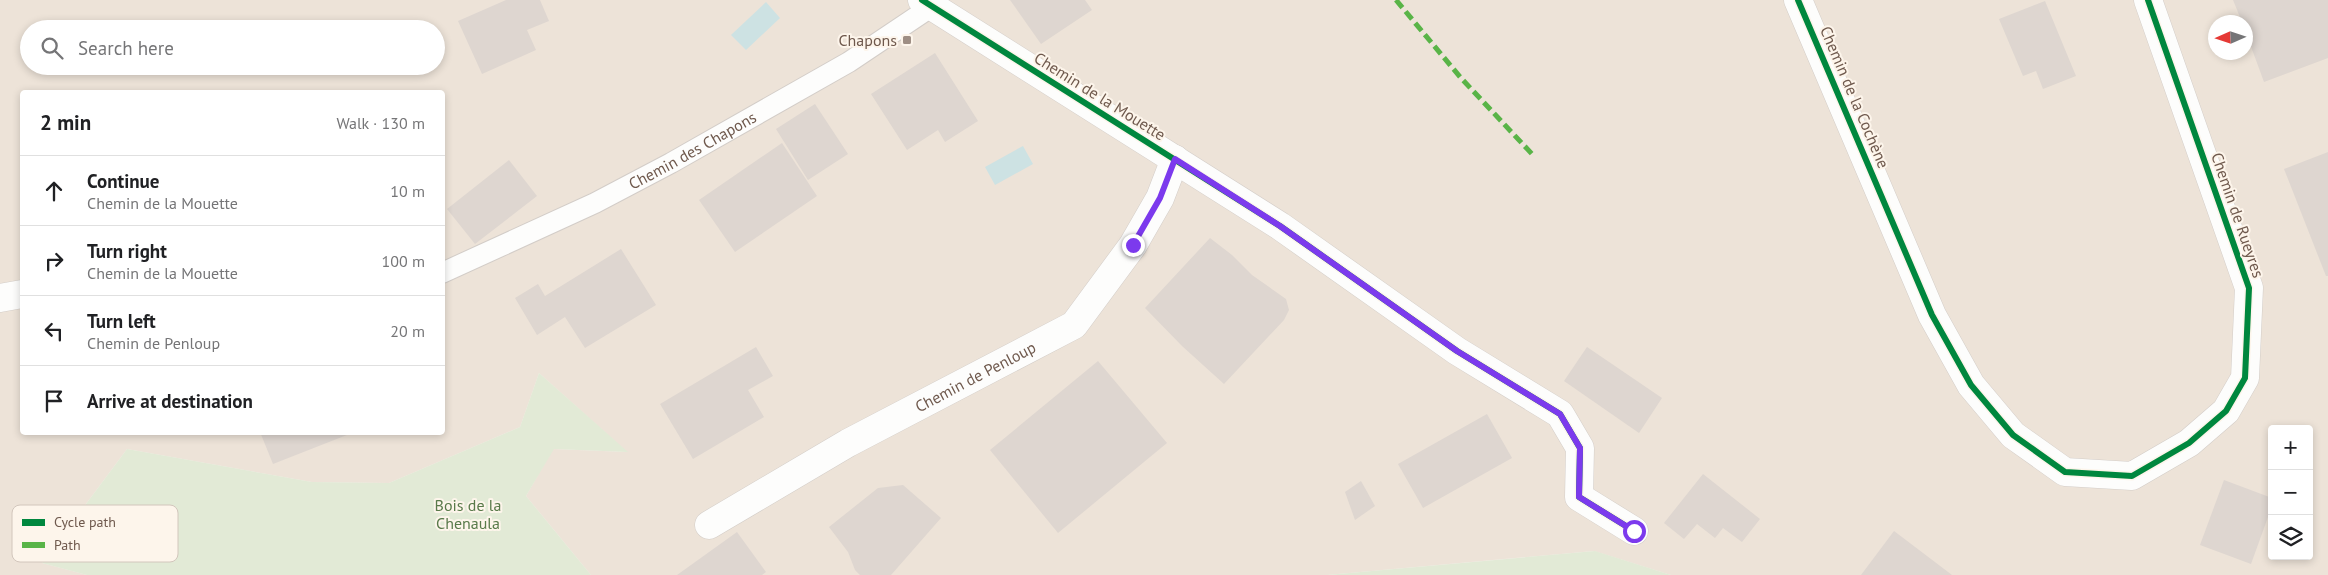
<!DOCTYPE html>
<meta charset="utf-8">
<style>
:root{--surface:#fff;--page:#f6f6f6;--text:#202124;--muted:#757577;--line:#e0e0e0}
body{margin:0;font-family:"PT Sans",sans-serif;background:var(--page);color:var(--text)}
.controls{position:absolute;right:15px;bottom:15px;display:grid;overflow:hidden;border-radius:5px;box-shadow:0 2px 8px #0003}
.controls button{width:45px;height:45px;display:grid;place-items:center;padding:0;border:0;border-bottom:1px solid var(--line);background:var(--surface);color:var(--text);font:25px sans-serif}
.compass{position:absolute;left:2208px;top:15px;width:45px;height:45px;border-radius:50%;background:var(--surface);box-shadow:0 2px 8px #0003;rotate:267deg}
.stop{position:absolute;width:15px;height:15px;margin:-11px;border:4px solid #7c3aed;border-radius:50%;background:#fff}
.stop.end{background:#7c3aed;border-color:#fff;box-shadow:0 1px 5px #0008}
.list{margin:0;padding:0;list-style:none}
h2{display:flex;justify-content:space-between;align-items:center;height:65px;margin:0;padding:0 20px;font-size:21px}
h2 small{font-size:16px;font-weight:400;color:var(--muted)}
.list li{display:grid;grid-template-columns:32px 1fr auto;gap:15px;align-items:center;box-sizing:border-box;height:70px;padding:0 20px;border-top:1px solid var(--line)}
.list b{display:block;font-size:19px;white-space:nowrap}
.list p{margin:0;font-size:16px;white-space:nowrap;color:var(--muted)}
.list em{font-size:16px;font-style:normal;color:var(--muted)}
.icon{flex:none;width:28px;height:28px;fill:none;stroke:currentColor;stroke-width:2;stroke-linecap:round;stroke-linejoin:round}
.map{position:relative;flex:none;width:2328px;height:575px;overflow:hidden}
.search{position:absolute;background:var(--surface);box-shadow:0 2px 8px #0003;left:20px;top:20px;width:425px;height:55px;display:flex;align-items:center;gap:12px;box-sizing:border-box;padding:0 18px;border-radius:28px;color:var(--muted);font-size:19px}
.panel{position:absolute;background:var(--surface);box-shadow:0 2px 8px #0003;left:20px;top:90px;width:425px;height:345px;border-radius:5px}
.map>svg:first-child{display:block}
.residential{fill:#ede3d8;fill-rule:evenodd}
.green{fill:#e2ead6}
.water{fill:#cde2e3}
.building{fill:#ded6d0}
.lines{fill:none;stroke-linecap:round;stroke-linejoin:round}
.service-casing{stroke:#d3cdc8;stroke-width:22}
.minor-casing{stroke:#d3cdc8;stroke-width:29}
.service{stroke:#fdfdfc;stroke-width:20}
.minor{stroke:#fdfdfc;stroke-width:28}
.quiet{stroke:#59b447;stroke-width:5;stroke-dasharray:10 5;stroke-linecap:butt}
.cycleway-casing{stroke:#fdf5eb;stroke-width:9}
.cycleway{stroke:#00873e;stroke-width:6}
.route{stroke:#7c3aed;stroke-width:6}
.poi-dot{fill:#9e8e84;stroke:#fdf5eb;stroke-width:2}
.labels{text-anchor:middle;stroke-width:4;stroke-linejoin:round;paint-order:stroke}
.poi-label{font-size:16px;fill:#6f594d;stroke:#fdf5eb;text-anchor:end}
.street-label{font-size:16px;fill:#6f594d;stroke:#fdf5eb}
.park-label{font-size:16px;fill:#597a4a;stroke:#fdf5eb}
.key{fill:#fdf5eb;stroke:#d2c6bc;stroke-width:1}
.key-label{font-size:14px;fill:#6f594d}
</style>
<div class="map">
<svg width="2328" height="575" viewBox="0 0 2328 575">
<rect width="100%" height="100%" fill="#f4f0ea"/>
<path class="residential" d="M0,0h2328v575h-657l-77,-24 -267,24h-736l-65,-79 27,-47 74,3 -88,-79 -19,54 -131,56 -77,-1 -185,-33 -85,114 45,12h-87zM2216,22h30v30h-30zM29,29h407v37h-407zM22,92h420v340h-420zM2272,429h37v127h-37z"/>
<g class="green">
<polygon points="539,373 628,452 554,449 526,496 591,575 87,575 42,563 127,449 312,482 389,483 520,427"/>
<polygon points="1595,551 1671,575 1327,575"/>
</g>
<g class="water">
<polygon points="766,2 780,18 746,50 731,35"/>
<polygon points="1023,146 1033,164 995,185 985,167"/>
</g>
<g class="building">
<polygon points="506,0 540,0 549,21 527,30 536,50 482,74 458,21"/>
<polygon points="1010,0 1085,0 1092,10 1041,44"/>
<polygon points="2233,0 2328,0 2328,58 2264,82 2246,33 2246,22 2242,22"/>
<polygon points="2045,1 2076,76 2043,89 2036,71 2023,76 1999,19"/>
<polygon points="935,53 978,121 945,142 938,130 907,150 871,94"/>
<polygon points="815,104 848,154 808,180 776,129"/>
<polygon points="782,143 817,196 735,252 699,200"/>
<polygon points="2328,152 2328,276 2326,276 2284,169"/>
<polygon points="509,160 537,196 475,244 447,209"/>
<polygon points="1210,238 1232,255 1252,275 1286,299 1289,310 1284,320 1224,384 1182,346 1145,308"/>
<polygon points="621,249 656,305 585,348 565,317 537,335 515,298 538,284 545,296"/>
<polygon points="756,347 773,376 748,390 764,417 693,459 660,404"/>
<polygon points="1587,347 1662,398 1639,433 1564,381"/>
<polygon points="1098,361 1167,443 1058,533 990,450"/>
<polygon points="1487,414 1512,458 1423,508 1398,464"/>
<polygon points="260,432 352,432 352,433 273,464"/>
<polygon points="1703,474 1760,519 1742,542 1723,528 1715,538 1697,524 1684,539 1664,523"/>
<polygon points="2224,480 2272,498 2272,506 2251,564 2200,545"/>
<polygon points="1361,481 1375,506 1355,520 1345,492"/>
<polygon points="903,485 941,518 891,575 860,575 855,570 848,552 829,527 878,488"/>
<polygon points="1894,531 1952,575 1861,575"/>
<polygon points="737,532 766,572 762,575 677,575"/>
</g>
<g class="lines">
<defs>
<g id="service">
<path id="s1" d="M442,273l153,-70 76,-40 178,-101 82,-55"/>
</g>
<g id="minor">
<polyline points="922,0 1280,226 1457,351 1560,414 1580,448 1579,497 1634,531"/>
<polyline points="1798,0 1932,315 1971,385 2013,435 2065,472 2132,476 2189,443 2226,411 2245,378 2249,288 2148,0"/>
<polyline points="0,298 22,294"/>
<path id="s2" d="M709,525l139,-82 226,-118 59,-80 27,-47 15,-39"/>
</g>
</defs>
<use href="#service" class="service-casing"/>
<use href="#minor" class="minor-casing"/>
<use href="#service" class="service"/>
<use href="#minor" class="minor"/>
<polyline class="quiet" points="1396,0 1461,78 1532,154"/>
<defs>
<g id="cycleway">
<polyline points="922,0 1280,226 1457,351 1560,414 1580,448 1579,497 1634,531"/>
<polyline points="1798,0 1932,315 1971,385 2013,435 2065,472 2132,476 2189,443 2226,411 2245,378 2249,288 2148,0"/>
</g>
</defs>
<use href="#cycleway" class="cycleway-casing"/>
<use href="#cycleway" class="cycleway"/>
</g>
<g class="lines">
<polyline class="route" points="1133,245 1160,198 1175,159 1280,226 1457,351 1560,414 1580,448 1579,497 1634,531"/>
</g>
<rect class="poi-dot" x="902" y="35" width="10" height="10" rx="2.5"/>
<g class="labels">
<g class="poi-label">
<text x="897" y="46">Chapons</text>
</g>
<g class="street-label">
<text transform="translate(1100 96) rotate(32)" y="6">Chemin de la Mouette</text>
<text transform="translate(1855 97) rotate(67)" y="6">Chemin de la Cochène</text>
<text dy="6" stroke="none"><textPath href="#s1" startOffset="279">Chemin des Chapons</textPath></text>
<text transform="translate(2238 215) rotate(71)" y="6">Chemin de Rueyres</text>
<text dy="6" stroke="none"><textPath href="#s2" startOffset="305">Chemin de Penloup</textPath></text>
</g>
<g class="park-label">
<text x="468" y="511">Bois de la<tspan x="468" dy="18">Chenaula</tspan></text>
</g>
</g>
<rect x="12" y="505" width="166" height="57" rx="8" class="key"/>
<rect x="22" y="519" width="23" height="7" fill="#00873e"/>
<rect x="22" y="542" width="23" height="6" fill="#59b447"/>
<g class="key-label">
<text x="54" y="527">Cycle path</text>
<text x="54" y="550">Path</text>
</g>
</svg>
<div class="controls">
<button>+</button>
<button>−</button>
<button><svg class="icon" aria-label="layers" viewBox="0 0 24 24"><path d="M12 4l9 5-9 5-9-5zM3 14l9 5 9-5"/></svg></button>
</div>
<svg class="compass" viewBox="-18 -18 36 36"><path d="M0-13l5 13h-10z" fill="#e53935"/><path d="M0 13l5-13h-10z" fill="#757577"/></svg>
<div class="stop" style="left:1634px;top:531px"></div>
<div class="stop end" style="left:1133px;top:245px"></div>
<div class="search"><svg class="icon" aria-label="search" viewBox="0 0 24 24"><circle cx="10" cy="10" r="6"/><path d="M15 15l6 6"/></svg>Search here</div>
<section class="panel">
<h2>2 min<small>Walk · 130 m</small></h2>
<ul class="list">
<li><svg class="icon" aria-label="ahead" viewBox="0 0 24 24"><path d="M12 20V5M6 11l6-6 6 6"/></svg><div><b>Continue</b><p>Chemin de la Mouette</p></div><em>10 m</em></li>
<li><svg class="icon" aria-label="right" viewBox="0 0 24 24"><path d="M7 20v-9h11M14 6l5 5-5 5"/></svg><div><b>Turn right</b><p>Chemin de la Mouette</p></div><em>100 m</em></li>
<li><svg class="icon" aria-label="left" viewBox="0 0 24 24"><path d="M17 20v-9H6M10 6l-5 5 5 5"/></svg><div><b>Turn left</b><p>Chemin de Penloup</p></div><em>20 m</em></li>
<li><svg class="icon" aria-label="arrive" viewBox="0 0 24 24"><path d="M6 21V4h12l-3 4 3 4H6"/></svg><div><b>Arrive at destination</b></div></li>
</ul>
</section>
</div>
